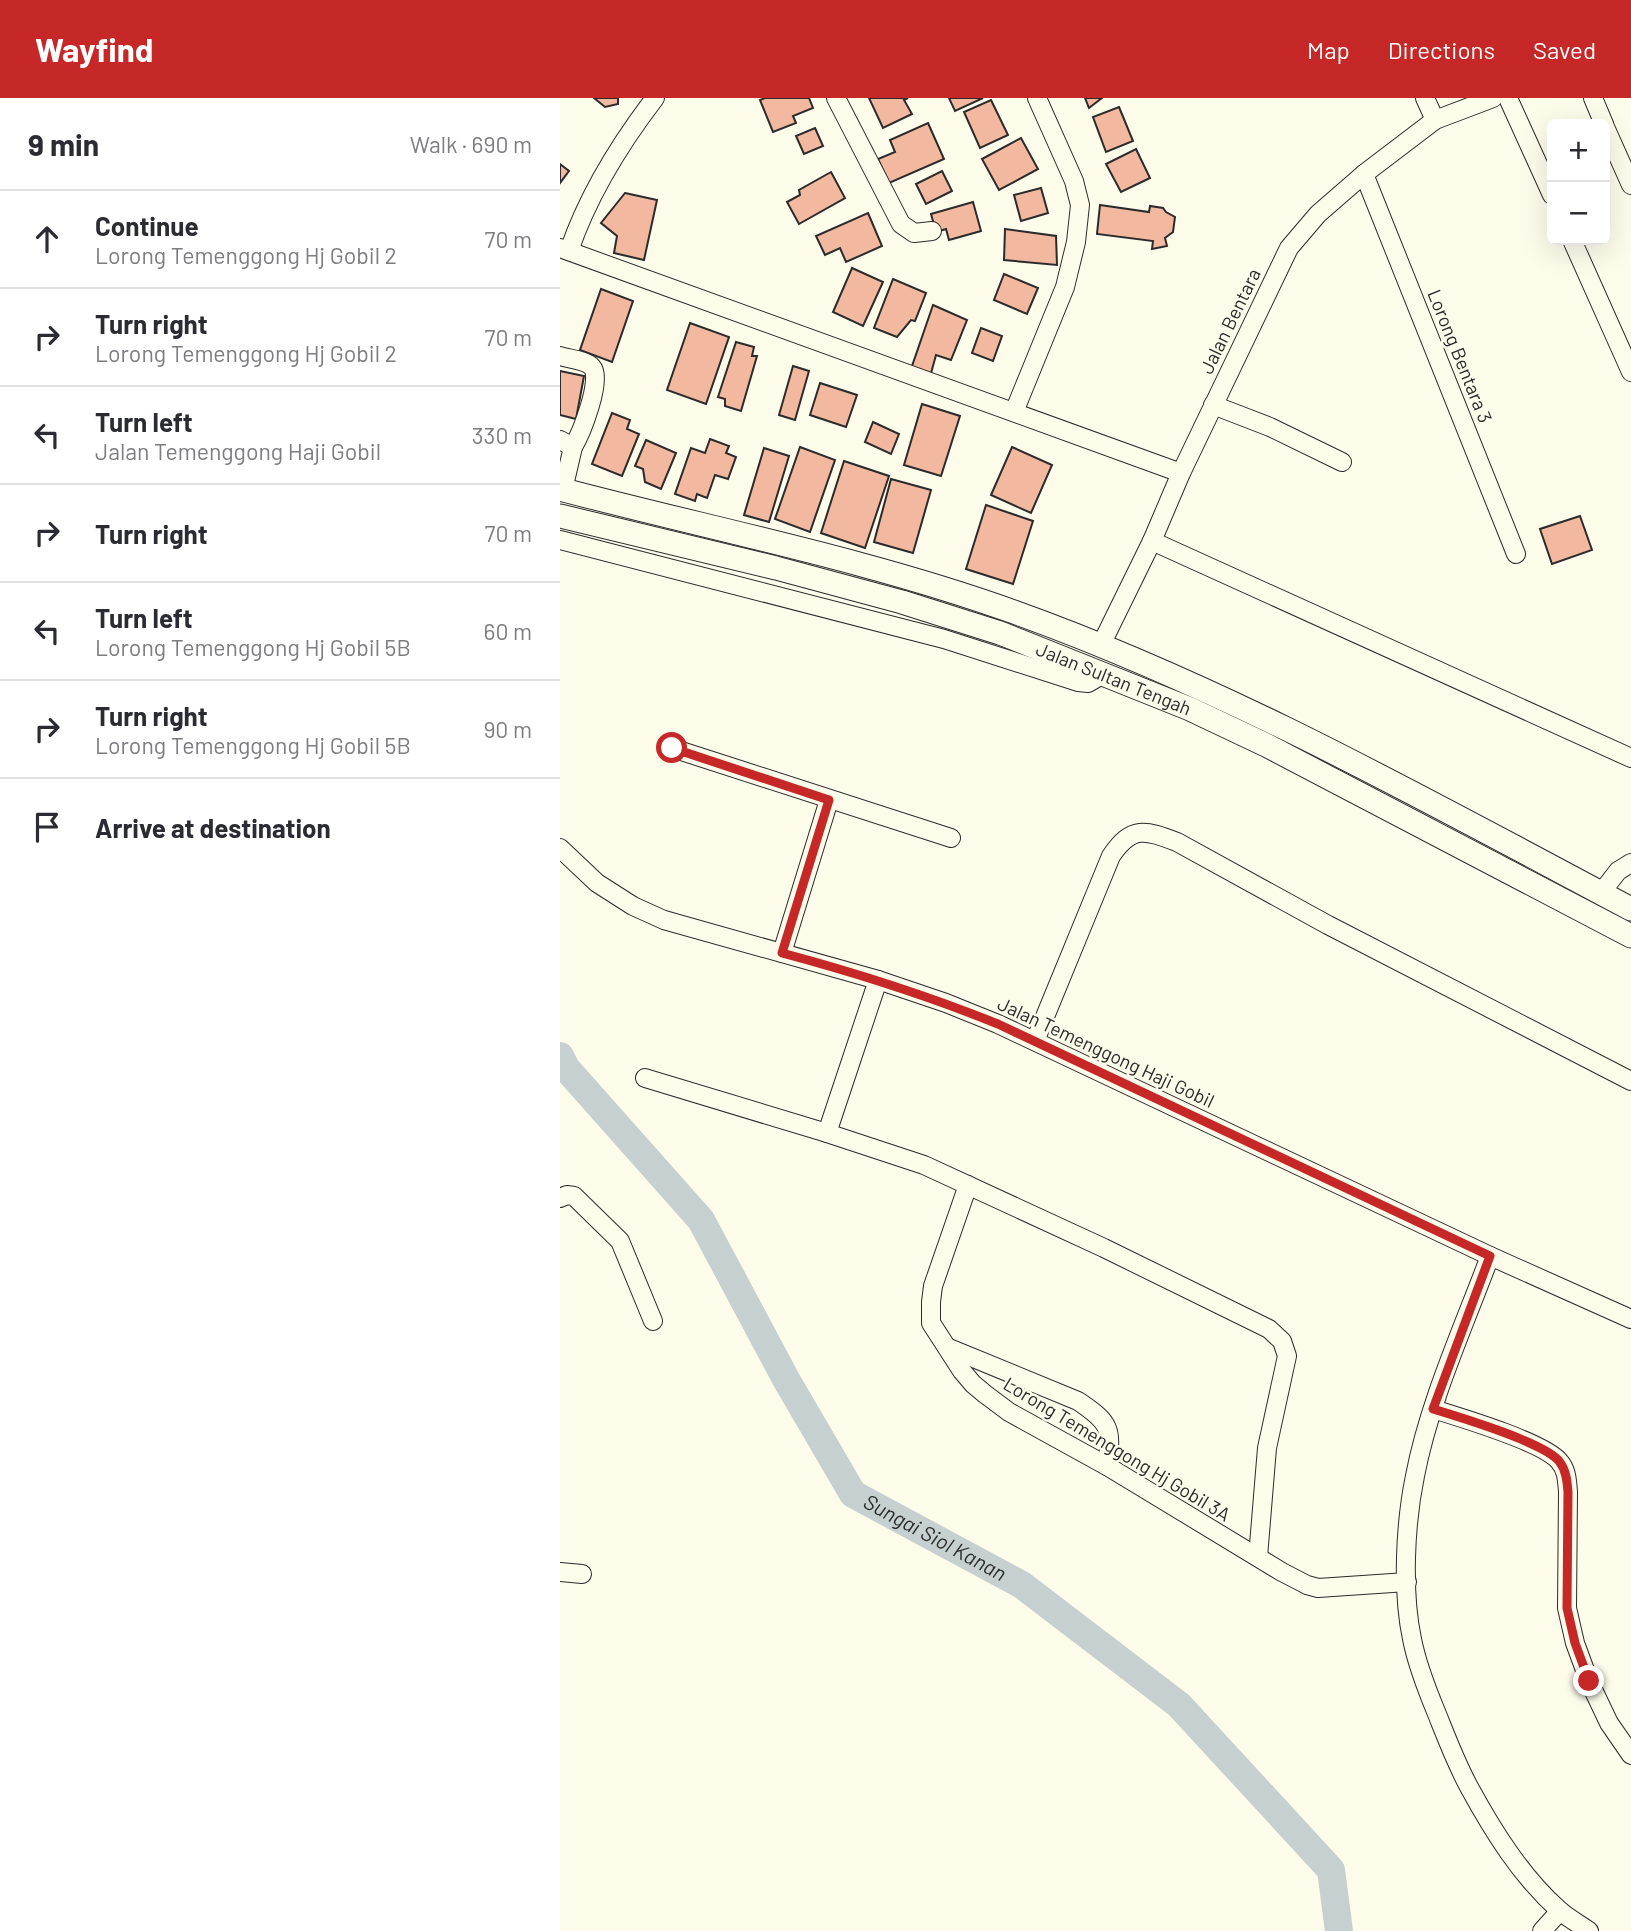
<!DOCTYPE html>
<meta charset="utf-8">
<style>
:root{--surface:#fff;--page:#f2f2f3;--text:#2b2b33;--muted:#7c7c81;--line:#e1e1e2;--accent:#c62828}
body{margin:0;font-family:Barlow,sans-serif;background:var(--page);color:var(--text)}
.controls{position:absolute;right:21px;top:21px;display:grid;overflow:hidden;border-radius:10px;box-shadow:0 7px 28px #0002}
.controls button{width:63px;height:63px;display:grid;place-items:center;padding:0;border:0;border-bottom:2px solid var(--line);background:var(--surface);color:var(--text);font:35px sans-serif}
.stop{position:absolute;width:21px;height:21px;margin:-16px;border:5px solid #c62828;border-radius:50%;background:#fff}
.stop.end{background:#c62828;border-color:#fff;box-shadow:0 2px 7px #0008}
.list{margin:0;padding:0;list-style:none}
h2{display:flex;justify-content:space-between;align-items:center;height:91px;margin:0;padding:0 28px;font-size:30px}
h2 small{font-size:23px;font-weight:400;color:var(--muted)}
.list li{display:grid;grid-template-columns:46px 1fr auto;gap:21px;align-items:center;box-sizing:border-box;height:98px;padding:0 28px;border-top:2px solid var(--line)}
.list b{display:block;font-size:26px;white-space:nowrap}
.list p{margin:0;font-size:23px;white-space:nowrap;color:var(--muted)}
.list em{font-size:23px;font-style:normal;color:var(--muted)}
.icon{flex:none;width:38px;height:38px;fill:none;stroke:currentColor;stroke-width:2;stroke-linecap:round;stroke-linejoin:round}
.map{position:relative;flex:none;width:1071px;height:1833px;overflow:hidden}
header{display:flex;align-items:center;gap:42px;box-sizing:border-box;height:98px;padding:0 35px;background:var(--accent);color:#fff}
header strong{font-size:33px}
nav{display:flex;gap:38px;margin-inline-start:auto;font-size:24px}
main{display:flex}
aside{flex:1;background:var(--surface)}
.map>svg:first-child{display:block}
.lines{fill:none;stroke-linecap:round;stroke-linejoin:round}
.river{stroke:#c7d0d0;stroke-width:28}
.building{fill:#f2b8a0;stroke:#2b2b2b;stroke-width:2}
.minor-casing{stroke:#2b2b2b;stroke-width:20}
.major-casing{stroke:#2b2b2b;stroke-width:25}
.minor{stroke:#fdfbea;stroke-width:18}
.major{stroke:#fdfbea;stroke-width:23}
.route{stroke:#c62828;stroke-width:9}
.labels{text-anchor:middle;stroke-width:5;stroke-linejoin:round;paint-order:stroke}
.street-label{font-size:19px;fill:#2b2b2b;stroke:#fdfbea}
.water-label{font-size:21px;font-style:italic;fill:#2b2b2b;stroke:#fdfbea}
</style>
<header>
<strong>Wayfind</strong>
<nav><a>Map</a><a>Directions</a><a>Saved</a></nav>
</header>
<main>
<aside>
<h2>9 min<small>Walk · 690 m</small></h2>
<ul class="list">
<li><svg class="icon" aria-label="ahead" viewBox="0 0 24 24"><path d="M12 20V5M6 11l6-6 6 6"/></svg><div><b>Continue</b><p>Lorong Temenggong Hj Gobil 2</p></div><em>70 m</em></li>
<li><svg class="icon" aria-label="right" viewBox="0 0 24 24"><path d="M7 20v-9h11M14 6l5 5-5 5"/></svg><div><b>Turn right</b><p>Lorong Temenggong Hj Gobil 2</p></div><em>70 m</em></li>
<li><svg class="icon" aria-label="left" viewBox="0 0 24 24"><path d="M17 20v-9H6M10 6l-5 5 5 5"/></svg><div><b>Turn left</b><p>Jalan Temenggong Haji Gobil</p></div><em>330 m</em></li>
<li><svg class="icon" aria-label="right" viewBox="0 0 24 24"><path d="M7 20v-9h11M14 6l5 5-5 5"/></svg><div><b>Turn right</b></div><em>70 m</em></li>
<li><svg class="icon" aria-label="left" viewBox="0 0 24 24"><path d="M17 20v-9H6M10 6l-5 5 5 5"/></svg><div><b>Turn left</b><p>Lorong Temenggong Hj Gobil 5B</p></div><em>60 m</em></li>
<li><svg class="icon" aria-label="right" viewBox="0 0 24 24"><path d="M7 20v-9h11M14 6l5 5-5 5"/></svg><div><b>Turn right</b><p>Lorong Temenggong Hj Gobil 5B</p></div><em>90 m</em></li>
<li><svg class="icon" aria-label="arrive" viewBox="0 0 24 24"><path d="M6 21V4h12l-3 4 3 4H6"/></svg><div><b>Arrive at destination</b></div></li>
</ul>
</aside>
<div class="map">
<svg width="1071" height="1833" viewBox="0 0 1071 1833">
<rect width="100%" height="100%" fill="#fdfbea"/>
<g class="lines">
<path class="river" id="s1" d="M0,958l6,12 135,152 86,161 66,113 169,91 157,120 152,165 8,61"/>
</g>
<g class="building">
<polygon points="34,0 58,0 58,6 45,9"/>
<polygon points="205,0 249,0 253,10 233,18 236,25 213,34 200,2"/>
<polygon points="309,0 348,0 344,2 352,16 323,30"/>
<polygon points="389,0 423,0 395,13"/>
<polygon points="525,0 542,0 529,10"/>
<polygon points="431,2 448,37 420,50 404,14"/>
<polygon points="559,9 573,43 546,54 533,19"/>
<polygon points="368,25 384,61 329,85 318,61 335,54 330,42"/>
<polygon points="255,30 263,48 244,56 236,38"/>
<polygon points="461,40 478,71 439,92 422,61"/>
<polygon points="576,51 590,80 561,94 546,66"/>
<polygon points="0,66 9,73 0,85"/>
<polygon points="382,73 392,93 366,106 356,86"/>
<polygon points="271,74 285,100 239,126 227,104 240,97 239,92"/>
<polygon points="481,90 488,115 461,123 454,97"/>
<polygon points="65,95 97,102 84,162 54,155 57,138 41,125"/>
<polygon points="413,104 421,133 389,142 386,131 376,134 371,116"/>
<polygon points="540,107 589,114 590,108 603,110 606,114 615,119 613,134 605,140 607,148 592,151 593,143 537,136"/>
<polygon points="308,115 322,148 286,164 280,150 265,157 256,138"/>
<polygon points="445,131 496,138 497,167 444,162"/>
<polygon points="292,170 323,184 303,228 273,214"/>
<polygon points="444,176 478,190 467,216 434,202"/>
<polygon points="333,181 366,195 355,223 351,222 337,239 314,230"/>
<polygon points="41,191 73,203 52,264 20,252"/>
<polygon points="373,207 407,222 391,262 376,257 370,279 351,271"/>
<polygon points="130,225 169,239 146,306 107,292"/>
<polygon points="421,230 442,238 433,263 412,255"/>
<polygon points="176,244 194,249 192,258 197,258 181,313 165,308 165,301 158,299"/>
<polygon points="233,268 249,273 235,322 219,317"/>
<polygon points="0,273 24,278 16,321 0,317"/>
<polygon points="260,285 297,297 286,329 250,317"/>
<polygon points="362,306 400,318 381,378 344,367"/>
<polygon points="52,315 70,322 67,331 79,336 62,378 32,366"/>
<polygon points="313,324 339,336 331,356 305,344"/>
<polygon points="150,341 169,348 166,355 176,359 168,381 155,377 147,400 137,396 135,403 115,396 131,350 145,355"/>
<polygon points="86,342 116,355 101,391 85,384 83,371 75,368"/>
<polygon points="240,349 275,362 250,434 215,421"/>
<polygon points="452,349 492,367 471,415 431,397"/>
<polygon points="204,350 229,358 209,424 184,417"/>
<polygon points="284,363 329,378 305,450 261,435"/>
<polygon points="331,381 371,392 353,455 314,444"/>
<polygon points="426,407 473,423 453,486 406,471"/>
<polygon points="1020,418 1032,452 992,466 980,431"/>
</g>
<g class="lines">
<defs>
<g id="minor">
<polyline points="276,0 341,126 354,135 372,133"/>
<polyline points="865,0 875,22"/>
<polyline points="948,0 992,97"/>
<polyline points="1033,0 1044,26"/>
<polyline points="1045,29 1071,87"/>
<polyline points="804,76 956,456"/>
<polyline points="1012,142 1071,274"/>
<polyline points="0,150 621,375"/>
<path d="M9,153c19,-56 50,-106 86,-153"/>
<path d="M0,258c9,3 26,4 32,11 11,12 -11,67 -19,80"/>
<polyline points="653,307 710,329 782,364"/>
<polyline points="454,314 505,189 516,144 520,107 514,83 477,0"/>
<polyline points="0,342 13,349 3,392"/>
<polyline points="0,442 384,541 518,584 528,585 542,577"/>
<polyline points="592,443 1071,660"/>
<polyline points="541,547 592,443 621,375 729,150 758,116 804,76 875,22 933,0"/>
<polyline points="112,650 391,740"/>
<polyline points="0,750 37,785 73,808 104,822 318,882 386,905 438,926 930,1158 1071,1221"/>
<polyline points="1041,795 1058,773 1071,765"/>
<polyline points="222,855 269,702"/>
<path d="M475,943l76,-185c21,-31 34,-26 66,-14l151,83 303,156"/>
<polyline points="85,980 267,1035 364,1067 544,1150 709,1231 722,1243 727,1258 707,1350 698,1459"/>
<polyline points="267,1035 318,882"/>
<polyline points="408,1087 373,1188 371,1204 371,1225 402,1273 413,1286 425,1296 449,1314 547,1368 722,1474 747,1487 758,1490 847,1484"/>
<polyline points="0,1100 7,1097 14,1098 60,1143 93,1223"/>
<path d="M930,1158c-26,70 -61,146 -75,220 -10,48 -13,116 -3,163 5,26 15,51 25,75 10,25 19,49 32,73 24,44 52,89 90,123 9,8 20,14 30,21"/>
<path d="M389,1250l129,53c33,22 34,28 29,65"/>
<path d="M873,1311c26,8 110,33 126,52 8,9 8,19 9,31l-1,116 8,35 14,38 20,42 22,32"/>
<polyline points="0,1474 22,1476"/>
<polyline points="982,1833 1000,1813"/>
</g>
<g id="major">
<path d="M0,391c151,40 306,70 454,123 215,77 415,190 617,297"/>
<path id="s2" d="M0,418l216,52 126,34 98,31 190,76 76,36 365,191"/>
</g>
</defs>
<use href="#minor" class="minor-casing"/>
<use href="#major" class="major-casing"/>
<use href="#minor" class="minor"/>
<use href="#major" class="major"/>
</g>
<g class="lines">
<path class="route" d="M112,650l157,52 -47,153c75,20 144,42 216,71l492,232 -57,153c26,8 110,33 126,52 7,9 8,19 9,31l-1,116 8,35 14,38"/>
</g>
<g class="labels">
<g class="street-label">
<text transform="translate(670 223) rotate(-64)" y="7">Jalan Bentara</text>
<text transform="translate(900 258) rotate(68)" y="7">Lorong Bentara 3</text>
<text dy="7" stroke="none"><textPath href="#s2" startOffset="578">Jalan Sultan Tengah</textPath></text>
<text transform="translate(546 954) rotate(25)" y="7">Jalan Temenggong Haji Gobil</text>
<text transform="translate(557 1351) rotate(31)" y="7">Lorong Temenggong Hj Gobil 3A</text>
</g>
<g class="water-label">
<text dy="7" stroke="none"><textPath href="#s1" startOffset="623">Sungai Siol Kanan</textPath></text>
</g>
</g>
</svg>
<div class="controls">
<button>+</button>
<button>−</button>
</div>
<div class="stop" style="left:112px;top:650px"></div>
<div class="stop end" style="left:1029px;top:1583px"></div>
</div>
</main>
